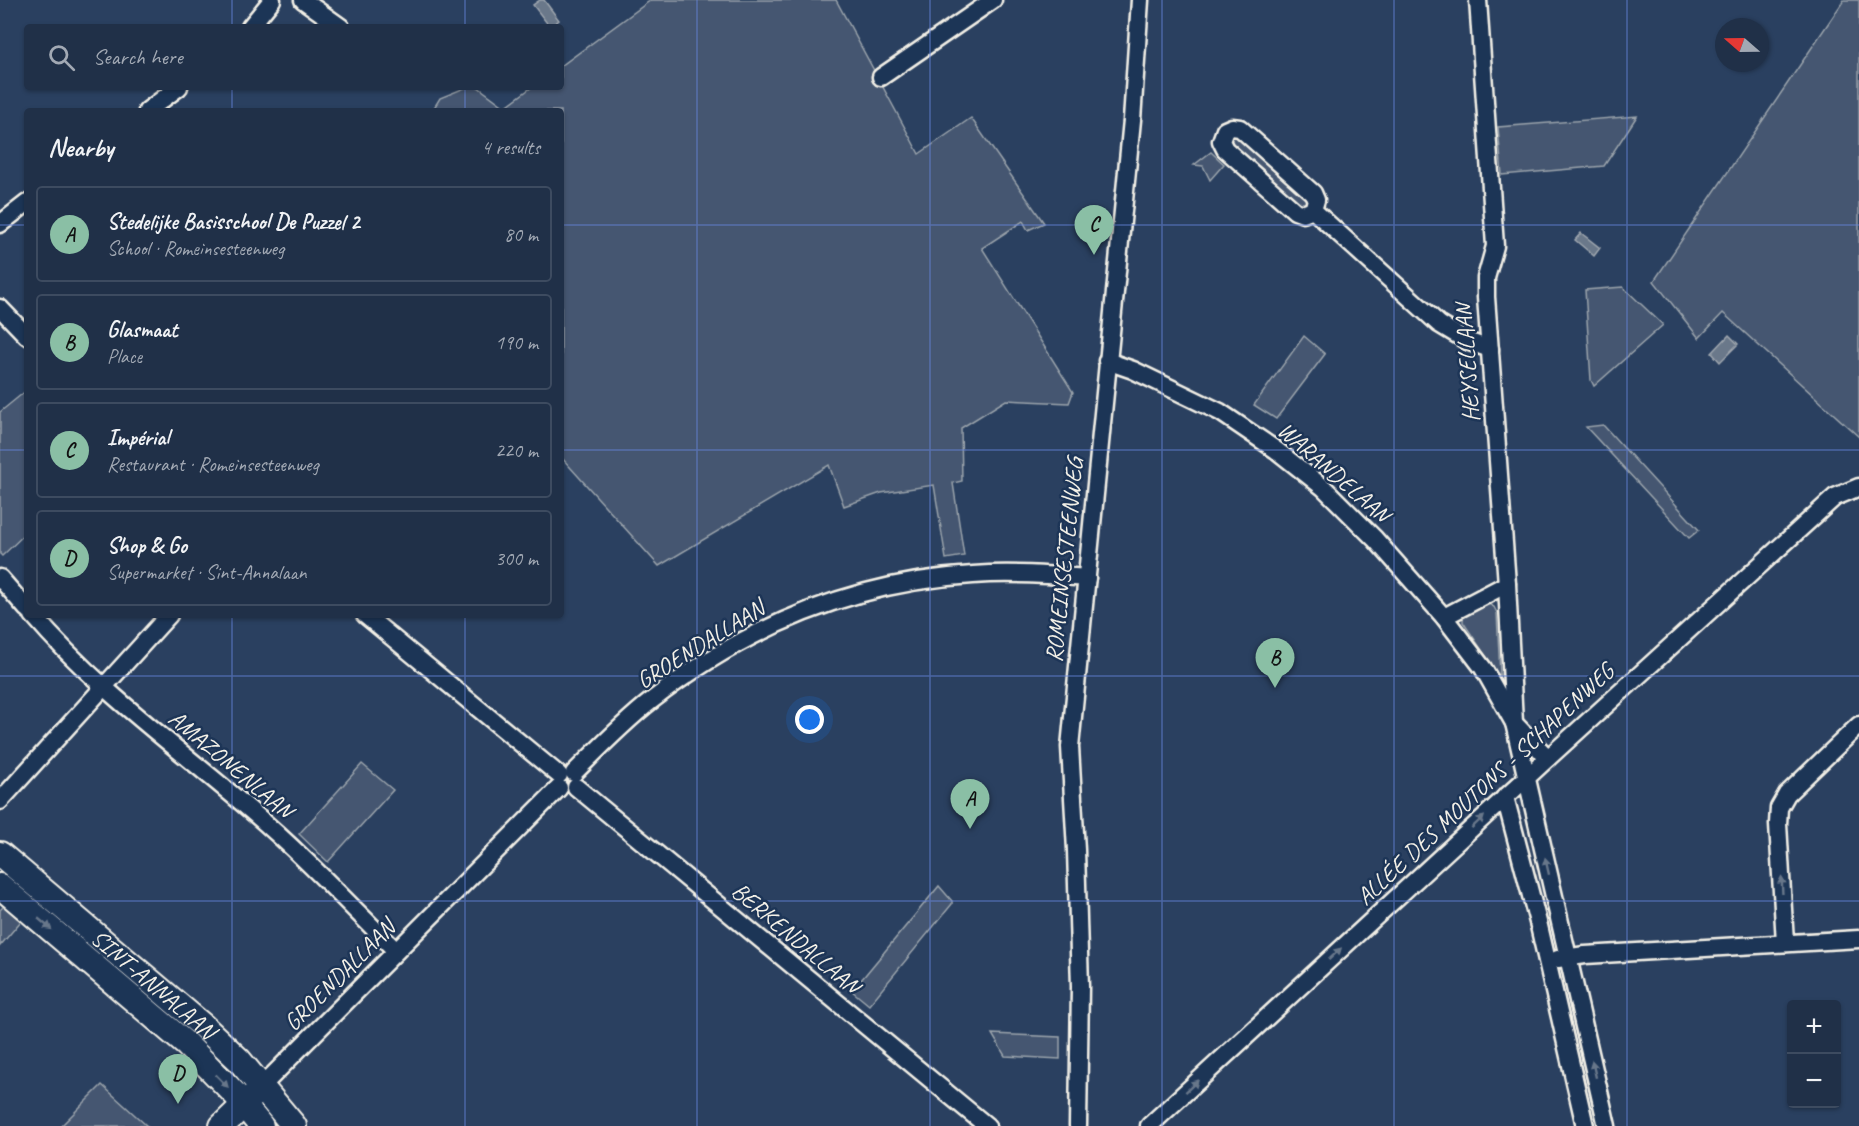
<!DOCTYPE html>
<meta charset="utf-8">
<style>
:root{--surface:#203048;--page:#28384f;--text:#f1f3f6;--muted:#a2a9b4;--line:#3d4b60;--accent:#8abfa5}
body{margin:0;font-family:Caveat,sans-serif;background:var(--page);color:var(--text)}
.controls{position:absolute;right:18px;bottom:18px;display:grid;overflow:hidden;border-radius:6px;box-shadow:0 2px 4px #0004}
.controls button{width:54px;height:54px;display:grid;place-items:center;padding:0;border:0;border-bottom:2px solid var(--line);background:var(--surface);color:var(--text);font:30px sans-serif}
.compass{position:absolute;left:1715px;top:18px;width:54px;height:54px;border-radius:50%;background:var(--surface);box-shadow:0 2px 4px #0004;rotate:290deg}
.you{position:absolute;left:810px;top:720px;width:21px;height:21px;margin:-15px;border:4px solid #fff;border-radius:50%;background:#1a73e8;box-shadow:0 0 0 9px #1a73e833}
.badge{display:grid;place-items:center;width:39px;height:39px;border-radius:50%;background:var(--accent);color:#111;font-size:20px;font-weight:700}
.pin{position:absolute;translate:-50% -50px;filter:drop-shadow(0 2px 3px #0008)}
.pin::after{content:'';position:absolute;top:32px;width:21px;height:18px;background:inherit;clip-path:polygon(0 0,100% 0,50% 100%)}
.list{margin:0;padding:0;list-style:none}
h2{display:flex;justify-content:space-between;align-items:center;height:78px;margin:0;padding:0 24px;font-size:26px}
h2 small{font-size:20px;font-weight:400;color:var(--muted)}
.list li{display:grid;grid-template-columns:39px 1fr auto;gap:18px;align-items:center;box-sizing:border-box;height:96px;margin:0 12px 12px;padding:0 12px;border:2px solid var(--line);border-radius:6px}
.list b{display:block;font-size:22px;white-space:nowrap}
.list p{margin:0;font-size:20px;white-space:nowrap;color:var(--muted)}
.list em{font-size:20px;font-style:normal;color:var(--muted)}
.icon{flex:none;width:33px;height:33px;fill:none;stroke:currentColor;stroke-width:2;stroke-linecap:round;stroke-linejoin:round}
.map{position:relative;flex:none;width:1859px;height:1126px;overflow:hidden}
.search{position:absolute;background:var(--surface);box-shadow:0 2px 4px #0004;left:24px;top:24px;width:540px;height:66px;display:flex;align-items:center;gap:15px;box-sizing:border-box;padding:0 21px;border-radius:6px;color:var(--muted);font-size:22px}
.panel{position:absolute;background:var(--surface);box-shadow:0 2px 4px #0004;left:24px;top:108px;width:540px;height:510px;border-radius:6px}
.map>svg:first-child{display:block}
.green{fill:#445771;stroke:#9ca4ac;stroke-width:1.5}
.water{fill:#6a788a;stroke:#a1a8b0;stroke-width:1.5}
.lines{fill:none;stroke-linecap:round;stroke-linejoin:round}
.street-casing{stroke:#f4f1e8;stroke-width:21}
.secondary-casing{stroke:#f4f1e8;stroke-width:28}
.street{stroke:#1d3557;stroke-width:16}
.secondary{stroke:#1d3557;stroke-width:24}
.oneway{fill:#68778a}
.grid{fill:none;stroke:#6887de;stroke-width:1.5;stroke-opacity:0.55}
.labels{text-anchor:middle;stroke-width:5;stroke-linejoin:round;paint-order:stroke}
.street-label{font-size:24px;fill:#f4f1e8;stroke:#1d3557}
</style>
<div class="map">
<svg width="1859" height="1126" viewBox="0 0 1859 1126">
<rect width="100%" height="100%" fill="#2a4060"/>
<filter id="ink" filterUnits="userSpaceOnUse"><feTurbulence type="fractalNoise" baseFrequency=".0167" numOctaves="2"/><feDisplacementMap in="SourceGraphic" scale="12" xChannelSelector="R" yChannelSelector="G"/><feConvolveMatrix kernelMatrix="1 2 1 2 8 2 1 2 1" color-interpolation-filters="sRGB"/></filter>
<g filter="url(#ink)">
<g class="green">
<polygon points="651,0 836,0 919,154 971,118 1044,223 1028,230 1023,221 982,248 1073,392 1069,403 1006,400 961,428 962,481 953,483 964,556 946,559 934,485 881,493 844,506 829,465 659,566 561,457 561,111 432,111 440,98 467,87 478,87 505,107 532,87 561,87 561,66"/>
<polygon points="1844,0 1859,0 1859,437 1723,313 1699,338 1654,281"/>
<polygon points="1637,116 1604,166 1502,175 1498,127"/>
<polygon points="1236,133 1304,193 1309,202 1302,208 1231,148 1228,136"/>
<polygon points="1211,152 1224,164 1210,180 1203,166 1194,165"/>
<polygon points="1623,287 1663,325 1594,386 1591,380 1585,290"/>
<polygon points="1304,336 1325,354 1276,419 1254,405"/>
<polygon points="27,390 27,532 2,556 0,554 0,412"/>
<polygon points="1603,425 1699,530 1689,538 1586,427"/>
<polygon points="1487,603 1494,607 1497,613 1500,675 1498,674 1463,622 1463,616"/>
<polygon points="362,764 393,790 328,862 299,834"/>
<polygon points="939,886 952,901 952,904 869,1005 852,991"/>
<polygon points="4,906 21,921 0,946 0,910"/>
<polygon points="992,1034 1060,1037 1060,1059 1005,1056"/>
<polygon points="102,1085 147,1126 61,1126"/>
</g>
<g class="water">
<polygon points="540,0 544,0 559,20 550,27 533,5"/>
<polygon points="1581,233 1600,248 1594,256 1575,240"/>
<polygon points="1729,335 1738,344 1720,362 1712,353"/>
</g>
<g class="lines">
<defs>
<g id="street">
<polyline points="303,0 341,27"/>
<polyline points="1478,0 1495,246 1486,278 1486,297 1507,584 1514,723 1607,1126"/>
<polyline points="250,27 272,0"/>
<polyline points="881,77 993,0"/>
<polyline points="147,111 179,87"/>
<polyline points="1313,210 1316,200 1313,193 1240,128 1232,127 1225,130 1221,141 1225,149 1295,211 1303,214 1313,210 1439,324 1467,341 1490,349"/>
<polyline points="0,224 27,203"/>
<polyline points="0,308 27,336"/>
<polyline points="1107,361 1133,370 1220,412 1276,450 1324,488 1375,539 1444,617 1483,668 1514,723 1548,758"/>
<polyline points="0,578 27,609"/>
<path d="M33,615c63,74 143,131 216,194 52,44 99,94 147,142"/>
<polyline points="365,615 559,775"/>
<polyline points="1444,617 1507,584"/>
<path d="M574,773c24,-24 49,-50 77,-72 94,-73 202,-119 322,-126 38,-3 76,0 114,3"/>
<polyline points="576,787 987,1126"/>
<polyline points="1505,797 1539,926 1585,1126"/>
<polyline points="0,801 169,615"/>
<polyline points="1785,943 1778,824 1779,808 1787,794 1859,725"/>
<polyline points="1558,959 1585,955 1859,939"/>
<polyline points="255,1093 559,788"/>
<polyline points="1078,1126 1080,987 1076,850 1070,747 1132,120 1140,0"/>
<polyline points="1149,1126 1548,758 1835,497 1859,487"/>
</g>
<g id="secondary">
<path id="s1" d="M0,854l203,172 36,34 55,66"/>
<polyline points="0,886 186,1044 235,1094 261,1126"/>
<polyline points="222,1126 254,1095"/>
</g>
</defs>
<use href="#street" class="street-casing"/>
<use href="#secondary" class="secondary-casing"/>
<use href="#street" class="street"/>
<use href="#secondary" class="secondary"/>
</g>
<defs><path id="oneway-solid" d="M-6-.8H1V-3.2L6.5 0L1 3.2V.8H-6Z" transform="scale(1.5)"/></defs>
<g class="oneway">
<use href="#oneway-solid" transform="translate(1478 822) rotate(-43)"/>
<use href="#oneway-solid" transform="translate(1547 866) rotate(-103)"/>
<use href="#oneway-solid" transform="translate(1782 885) rotate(-93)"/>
<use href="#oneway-solid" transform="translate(45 924) rotate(40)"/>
<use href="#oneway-solid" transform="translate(1335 954) rotate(-43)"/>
<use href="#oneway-solid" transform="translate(1594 1069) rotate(-103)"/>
<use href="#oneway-solid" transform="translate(222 1081) rotate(45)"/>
<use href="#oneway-solid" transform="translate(1192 1086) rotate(-43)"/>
</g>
</g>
<path class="grid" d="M232,0v27M465,0v27M697,0v1126M930,0v1126M1162,0v1126M1394,0v1126M1627,0v1126M232,87v24M465,87v24M0,225h27M561,225h1298M0,450h27M561,450h1298M232,615v511M465,615v511M0,676h1859M0,901h1859"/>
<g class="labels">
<g class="street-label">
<text transform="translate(1467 363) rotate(-94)" y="8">HEYSELLAAN</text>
<text transform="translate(1334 472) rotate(41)" y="8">WARANDELAAN</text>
<text transform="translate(1064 560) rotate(-84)" y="8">ROMEINSESTEENWEG</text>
<text transform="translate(700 644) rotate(-32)" y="8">GROENDALLAAN</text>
<text transform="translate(231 764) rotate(40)" y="8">AMAZONENLAAN</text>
<text transform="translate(1485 784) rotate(-43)" y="8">ALLÉE DES MOUTONS - SCHAPENWEG</text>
<text transform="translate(796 938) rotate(40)" y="8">BERKENDALLAAN</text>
<text transform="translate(339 975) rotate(-45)" y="8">GROENDALLAAN</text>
<text dy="8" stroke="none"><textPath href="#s1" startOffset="201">SINT-ANNALAAN</textPath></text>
</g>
</g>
</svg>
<div class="controls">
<button>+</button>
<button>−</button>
</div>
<svg class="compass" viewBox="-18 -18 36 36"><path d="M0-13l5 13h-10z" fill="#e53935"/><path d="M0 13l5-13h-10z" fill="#a2a9b4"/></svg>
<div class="you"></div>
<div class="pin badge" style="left:970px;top:829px">A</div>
<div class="pin badge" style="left:1275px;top:688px">B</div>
<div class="pin badge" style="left:1094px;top:255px">C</div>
<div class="pin badge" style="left:178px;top:1104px">D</div>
<div class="search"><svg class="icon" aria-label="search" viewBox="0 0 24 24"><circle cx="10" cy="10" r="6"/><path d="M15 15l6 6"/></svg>Search here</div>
<section class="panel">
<h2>Nearby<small>4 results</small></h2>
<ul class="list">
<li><span class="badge">A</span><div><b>Stedelijke Basisschool De Puzzel 2</b><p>School · Romeinsesteenweg</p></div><em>80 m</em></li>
<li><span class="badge">B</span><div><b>Glasmaat</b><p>Place</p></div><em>190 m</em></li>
<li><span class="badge">C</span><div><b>Impérial</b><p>Restaurant · Romeinsesteenweg</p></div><em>220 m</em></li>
<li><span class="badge">D</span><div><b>Shop &amp; Go</b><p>Supermarket · Sint-Annalaan</p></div><em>300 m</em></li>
</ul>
</section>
</div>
